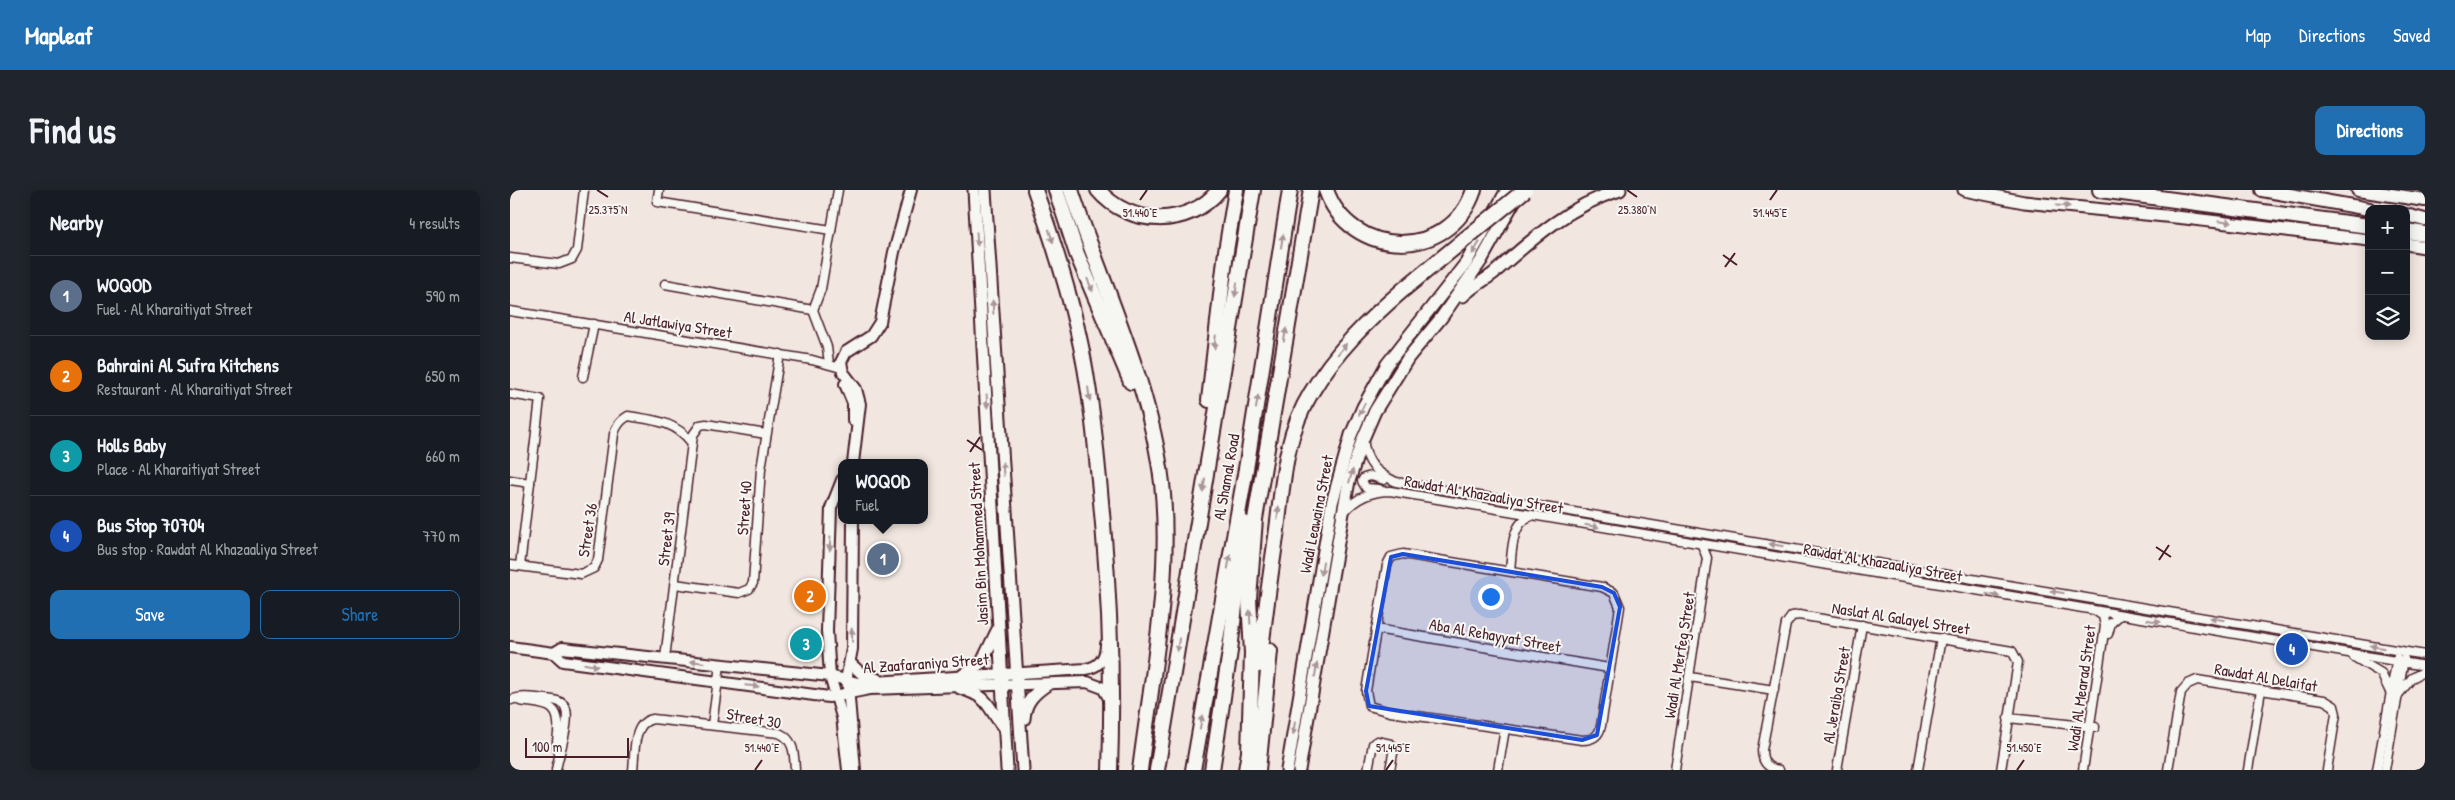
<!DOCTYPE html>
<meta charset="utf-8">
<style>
:root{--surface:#171b24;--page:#20242c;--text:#f1f3f6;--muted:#9ea1a6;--line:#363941;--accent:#1f6fb2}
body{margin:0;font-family:"Patrick Hand",sans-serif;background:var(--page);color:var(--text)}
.controls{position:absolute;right:15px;top:15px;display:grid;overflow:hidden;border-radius:10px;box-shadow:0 2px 12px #0003}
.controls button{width:45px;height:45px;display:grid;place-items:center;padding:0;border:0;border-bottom:1px solid var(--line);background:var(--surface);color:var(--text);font:25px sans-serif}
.scale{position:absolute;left:15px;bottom:12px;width:104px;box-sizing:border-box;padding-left:5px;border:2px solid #4a1f2b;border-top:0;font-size:14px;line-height:18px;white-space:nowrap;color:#4a1f2b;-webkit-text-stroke:4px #f6f6f2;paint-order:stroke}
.you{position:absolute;left:980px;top:406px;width:18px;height:18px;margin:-12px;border:4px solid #fff;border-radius:50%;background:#1a73e8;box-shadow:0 0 0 8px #1a73e833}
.badge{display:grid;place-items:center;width:32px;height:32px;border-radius:50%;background:var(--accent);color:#fff;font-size:16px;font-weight:700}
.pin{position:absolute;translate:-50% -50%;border:2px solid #fff;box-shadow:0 1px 5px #0006}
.popup{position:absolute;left:328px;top:269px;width:90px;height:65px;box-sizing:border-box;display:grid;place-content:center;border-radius:10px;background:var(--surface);filter:drop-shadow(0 1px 4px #0005);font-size:16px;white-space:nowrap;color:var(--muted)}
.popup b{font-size:19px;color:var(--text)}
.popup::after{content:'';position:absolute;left:50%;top:100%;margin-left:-10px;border:10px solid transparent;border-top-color:var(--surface)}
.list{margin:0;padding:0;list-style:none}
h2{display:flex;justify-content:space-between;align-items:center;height:65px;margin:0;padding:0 20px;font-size:21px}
h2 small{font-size:16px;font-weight:400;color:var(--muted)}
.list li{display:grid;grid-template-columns:32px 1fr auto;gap:15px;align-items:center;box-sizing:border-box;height:80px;padding:0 20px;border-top:1px solid var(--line)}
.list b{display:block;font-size:19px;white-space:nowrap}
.list p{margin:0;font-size:16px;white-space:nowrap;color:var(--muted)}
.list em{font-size:16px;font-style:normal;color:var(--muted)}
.actions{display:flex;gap:10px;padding:15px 20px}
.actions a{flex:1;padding:11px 0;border:1px solid var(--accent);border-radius:10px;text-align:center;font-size:18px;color:var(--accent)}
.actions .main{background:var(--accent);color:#fff}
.icon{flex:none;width:28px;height:28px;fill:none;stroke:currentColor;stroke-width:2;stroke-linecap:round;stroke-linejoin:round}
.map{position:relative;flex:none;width:1915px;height:580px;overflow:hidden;border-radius:10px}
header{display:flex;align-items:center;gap:30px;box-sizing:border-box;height:70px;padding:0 25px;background:var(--accent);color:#fff}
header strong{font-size:24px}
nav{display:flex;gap:28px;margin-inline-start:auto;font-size:18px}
.intro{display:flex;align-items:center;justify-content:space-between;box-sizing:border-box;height:120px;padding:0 30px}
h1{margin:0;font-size:35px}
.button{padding:12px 22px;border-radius:10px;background:var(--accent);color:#fff;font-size:18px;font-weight:700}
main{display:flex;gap:30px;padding:0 30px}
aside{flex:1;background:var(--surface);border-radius:10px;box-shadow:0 2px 12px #0003}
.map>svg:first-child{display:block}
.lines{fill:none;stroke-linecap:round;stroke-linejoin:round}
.minor-casing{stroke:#4a1f2b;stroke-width:11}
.tertiary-casing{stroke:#4a1f2b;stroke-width:14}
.secondary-casing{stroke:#4a1f2b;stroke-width:15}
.primary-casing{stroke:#4a1f2b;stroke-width:16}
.motorway-casing{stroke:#4a1f2b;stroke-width:18}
.minor{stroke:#f6f6f2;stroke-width:8}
.tertiary{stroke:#f6f6f2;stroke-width:10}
.secondary{stroke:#f6f6f2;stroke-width:11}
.primary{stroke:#f6f6f2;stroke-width:12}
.motorway{stroke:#f6f6f2;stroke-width:14}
.motorway-bridge-casing{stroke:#4a1f2b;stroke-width:18;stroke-linecap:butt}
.motorway-bridge{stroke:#f6f6f2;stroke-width:14}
.oneway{fill:#a99598}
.marked{fill:#1d4ed8;fill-opacity:0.2;stroke:#1d4ed8;stroke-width:4;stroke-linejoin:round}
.ticks{fill:none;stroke:#4a1f2b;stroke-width:2}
.labels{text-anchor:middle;stroke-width:4;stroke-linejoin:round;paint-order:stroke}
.street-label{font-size:16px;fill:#4a1f2b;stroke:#f6f6f2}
.ticks-label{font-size:12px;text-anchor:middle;fill:#4a1f2b;stroke:#f6f6f2;stroke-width:4;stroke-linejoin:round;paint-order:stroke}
</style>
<header>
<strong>Mapleaf</strong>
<nav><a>Map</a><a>Directions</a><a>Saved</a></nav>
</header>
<div class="intro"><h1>Find us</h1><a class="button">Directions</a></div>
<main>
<aside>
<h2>Nearby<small>4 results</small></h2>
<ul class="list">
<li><span class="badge" style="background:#5c6f8a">1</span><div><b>WOQOD</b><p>Fuel · Al Kharaitiyat Street</p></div><em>590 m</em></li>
<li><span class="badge" style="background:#e8710a">2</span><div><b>Bahraini Al Sufra Kitchens</b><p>Restaurant · Al Kharaitiyat Street</p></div><em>650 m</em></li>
<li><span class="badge" style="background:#0f9aa8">3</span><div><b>Holls Baby</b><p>Place · Al Kharaitiyat Street</p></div><em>660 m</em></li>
<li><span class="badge" style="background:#1a4fb4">4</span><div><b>Bus Stop 70704</b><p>Bus stop · Rawdat Al Khazaaliya Street</p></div><em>770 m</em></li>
</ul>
<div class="actions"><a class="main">Save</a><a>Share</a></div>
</aside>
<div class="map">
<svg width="1915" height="580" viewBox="0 0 1915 580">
<rect width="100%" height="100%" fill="#f2e7e0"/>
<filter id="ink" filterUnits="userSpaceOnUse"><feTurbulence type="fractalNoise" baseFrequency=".02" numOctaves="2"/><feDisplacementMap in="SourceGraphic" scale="10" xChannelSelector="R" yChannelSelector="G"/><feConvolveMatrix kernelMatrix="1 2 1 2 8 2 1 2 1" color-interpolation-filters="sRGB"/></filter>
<g filter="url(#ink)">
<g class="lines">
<defs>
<g id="minor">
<polyline points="149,0 147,12 321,40"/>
<polyline points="0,68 49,74 62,69 67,60 74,0"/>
<polyline points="155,94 303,120 311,99 328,0"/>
<polyline points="303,120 317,157 319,174"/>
<polyline points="0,121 302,170 331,178"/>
<polyline points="73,187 84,134"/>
<polyline points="0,204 30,209 10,376"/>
<path d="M853,250c4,24 12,32 33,42l1029,173"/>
<polyline points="0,290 20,293"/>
<polyline points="869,299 856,298 852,291 854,288 861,286 874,290"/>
<path d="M834,322c12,-14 27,-21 46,-21l1035,175"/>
<path d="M893,364l199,33 12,6 6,14 -19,119c-2,10 -8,14 -19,14l-192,-28 -21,-6 -3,-15 21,-126 4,-8z"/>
<path d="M0,375l71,9 13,-6 4,-8 16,-126c2,-8 7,-14 14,-18 25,4 47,5 63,26"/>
<path d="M1000,381c2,-19 1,-48 21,-55"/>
<polyline points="165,394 229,403 239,399 243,393 251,279 270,164"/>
<polyline points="866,439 1099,478"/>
<polyline points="1598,444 1601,433 1609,426"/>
<polyline points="1844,467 1871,483 1879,500"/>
<polyline points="155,468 183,245 190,235 196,234 256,244"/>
<polyline points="1180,487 1264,500"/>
<polyline points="1888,505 1902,488 1915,481"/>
<path d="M1,510c11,-5 23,-2 35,-1 6,1 14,1 18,6 9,11 -6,51 -8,65"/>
<path d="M10,511c24,4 41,1 38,32 -1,7 -2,13 1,20"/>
<polyline points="1498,528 1585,537"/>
<polyline points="202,535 210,475"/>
<path d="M123,580c2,-16 -1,-48 20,-51l126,14c16,7 15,22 16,37"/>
<polyline points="858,580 863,554 867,551 881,554 884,558 880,580"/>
<polyline points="988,580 995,539"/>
<polyline points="1165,580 1197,368 1192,355"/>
<path d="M1269,580c-12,-2 -17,-8 -17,-20l24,-126 6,-8 7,-1 213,36 6,11 -17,108"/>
<polyline points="1327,580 1352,435"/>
<polyline points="1408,580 1431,448"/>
<polyline points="1573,580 1595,436 1593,426 1587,422"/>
<polyline points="1658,580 1671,502 1678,494 1687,490 1814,510 1824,516 1826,524 1817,580"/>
<polyline points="1738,580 1751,500"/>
<polyline points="1867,580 1887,468"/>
<polyline points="1875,580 1894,469"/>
</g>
<g id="tertiary">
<polyline points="335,194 343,213 343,230"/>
<polyline points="343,273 350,214 346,199 333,182 331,172 336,162 361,146 370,132 384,62 401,0"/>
<polyline points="332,290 321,318 317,441 320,486 332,527 338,580"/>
<polyline points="343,330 342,459 337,485 345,580"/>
<path d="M596,454c0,13 -6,23 -20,25l-228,14 -28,-7 -268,-28 -8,5 9,8 266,36 41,-8 217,-7 16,6 7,12"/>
<polyline points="0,457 44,463"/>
<polyline points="340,473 352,484 367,489"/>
</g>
<g id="secondary">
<polyline points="464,0 497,580"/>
<polyline points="475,0 513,580"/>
<polyline points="1454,0 1514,12 1675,28 1859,50"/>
<polyline points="1896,54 1915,57"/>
<path d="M953,106c10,-10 21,-15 31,-23 38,-34 76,-68 126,-83"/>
<polyline points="453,485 472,472 487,441"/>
<path d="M450,498c30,9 26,17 44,40"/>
<path d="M514,529c1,-17 10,-26 24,-35"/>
<polyline points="777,580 822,313 841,245 853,217 877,174 956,73 997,0"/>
<polyline points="789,580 833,323 839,291 852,251 865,221 898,168 931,128 971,71 1006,8"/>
</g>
<g id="primary">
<polyline points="1752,0 1859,19"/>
<polyline points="1848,0 1915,10"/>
<polyline points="1896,25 1915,30"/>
</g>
<g id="motorway">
<path d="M525,0c16,45 31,91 42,138 15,64 20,130 26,196 7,82 10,163 7,246"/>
<polyline points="546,0 567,64 621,192"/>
<path d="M561,0c31,96 79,191 91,293 10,95 -10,193 -22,287"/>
<path d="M588,0c31,37 91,38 121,0"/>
<path d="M816,0c24,69 124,72 148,0"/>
<polyline points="1590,0 1859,36"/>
<polyline points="1896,41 1915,44"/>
<polyline points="699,210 716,61 726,0"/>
<path d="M749,475c5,-40 10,-81 16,-121 8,-52 7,-104 36,-151 24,-41 57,-73 93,-104"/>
<polyline points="739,563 742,463 739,409 745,329 801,0"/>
<polyline points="647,580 743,0"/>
<polyline points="683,580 737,273 780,0"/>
<polyline points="702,580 720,461 734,333"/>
<polyline points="736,580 740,556"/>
<polyline points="748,580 760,461"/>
</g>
</defs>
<use href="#minor" class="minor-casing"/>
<use href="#tertiary" class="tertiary-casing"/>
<use href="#secondary" class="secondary-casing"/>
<use href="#primary" class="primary-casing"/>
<use href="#motorway" class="motorway-casing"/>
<use href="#minor" class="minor"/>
<use href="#tertiary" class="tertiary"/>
<use href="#secondary" class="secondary"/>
<use href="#primary" class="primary"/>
<use href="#motorway" class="motorway"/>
<defs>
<polyline id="motorway-bridge" points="894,99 1015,0"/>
</defs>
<use href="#motorway-bridge" class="motorway-bridge-casing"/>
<use href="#motorway-bridge" class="motorway-bridge"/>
</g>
<defs><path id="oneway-solid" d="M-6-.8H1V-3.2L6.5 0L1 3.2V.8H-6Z" transform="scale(1.25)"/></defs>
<g class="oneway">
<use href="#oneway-solid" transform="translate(1553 16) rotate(4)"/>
<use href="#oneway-solid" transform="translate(1715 32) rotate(6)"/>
<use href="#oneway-solid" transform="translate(541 46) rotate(72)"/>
<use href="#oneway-solid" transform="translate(467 49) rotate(86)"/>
<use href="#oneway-solid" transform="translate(772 51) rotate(-81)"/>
<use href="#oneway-solid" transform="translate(966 58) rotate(122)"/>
<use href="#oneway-solid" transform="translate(580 95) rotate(67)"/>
<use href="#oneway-solid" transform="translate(726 100) rotate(99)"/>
<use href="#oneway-solid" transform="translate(483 117) rotate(-93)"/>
<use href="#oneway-solid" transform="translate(775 145) rotate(-80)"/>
<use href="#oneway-solid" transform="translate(705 152) rotate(97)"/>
<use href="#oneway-solid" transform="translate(832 159) rotate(-50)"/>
<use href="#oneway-solid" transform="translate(579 204) rotate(82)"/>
<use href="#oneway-solid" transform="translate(477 211) rotate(87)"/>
<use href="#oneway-solid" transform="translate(747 212) rotate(-81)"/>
<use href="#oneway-solid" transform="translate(852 219) rotate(115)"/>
<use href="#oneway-solid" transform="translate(493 279) rotate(-94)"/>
<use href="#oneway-solid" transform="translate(841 286) rotate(-74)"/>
<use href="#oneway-solid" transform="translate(694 295) rotate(99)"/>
<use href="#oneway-solid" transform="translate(768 323) rotate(-85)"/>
<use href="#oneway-solid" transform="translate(1082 336) rotate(10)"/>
<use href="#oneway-solid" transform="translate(320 354) rotate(93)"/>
<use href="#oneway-solid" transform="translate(1266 355) rotate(-171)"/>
<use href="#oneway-solid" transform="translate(719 372) rotate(-80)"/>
<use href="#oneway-solid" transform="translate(812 378) rotate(99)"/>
<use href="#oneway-solid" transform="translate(1547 402) rotate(-171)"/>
<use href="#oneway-solid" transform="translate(1483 405) rotate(10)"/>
<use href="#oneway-solid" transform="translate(740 427) rotate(-93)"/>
<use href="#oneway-solid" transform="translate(1707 429) rotate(-170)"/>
<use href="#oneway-solid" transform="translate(1644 431) rotate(9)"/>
<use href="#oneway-solid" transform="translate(342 445) rotate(-91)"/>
<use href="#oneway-solid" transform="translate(668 455) rotate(99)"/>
<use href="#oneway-solid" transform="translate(1867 457) rotate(-170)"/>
<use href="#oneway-solid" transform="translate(187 472) rotate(-173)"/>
<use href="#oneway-solid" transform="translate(81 475) rotate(9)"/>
<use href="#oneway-solid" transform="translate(806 480) rotate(-80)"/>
<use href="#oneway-solid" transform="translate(242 496) rotate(5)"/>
<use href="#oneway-solid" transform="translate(691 532) rotate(-81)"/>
<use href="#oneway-solid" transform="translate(784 538) rotate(99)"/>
</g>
</g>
<path class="marked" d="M893,364l199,33 12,6 6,14 -23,128 -15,5 -213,-34 -3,-15 25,-134z"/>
<path class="ticks" d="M87,0l11,7M1117,0l10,7M630,10l7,-10M1260,10l7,-10M1213,65l14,10M1215,77l10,-14M457,250l15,10M460,262l10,-15M1646,357l15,10M1649,370l10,-15M245,580l7,-10M876,580l7,-10M1507,580l7,-10"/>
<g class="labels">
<g class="street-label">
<text transform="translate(168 134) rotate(9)" y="6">Al Jatlawiya Street</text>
<text transform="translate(716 287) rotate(-80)" y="6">Al Shamal Road</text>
<text transform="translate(974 304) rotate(10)" y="6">Rawdat Al Khazaaliya Street</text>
<text transform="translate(234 318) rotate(-86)" y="6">Street 40</text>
<text transform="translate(806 324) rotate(-79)" y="6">Wadi Leawaina Street</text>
<text transform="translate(77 340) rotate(-81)" y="6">Street 36</text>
<text transform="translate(156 349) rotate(-83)" y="6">Street 39</text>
<text transform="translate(468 354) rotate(-93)" y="6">Jasim Bin Mohammed Street</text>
<text transform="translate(1373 372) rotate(10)" y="6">Rawdat Al Khazaaliya Street</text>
<text transform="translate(1391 428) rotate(9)" y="6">Naslat Al Galayel Street</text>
<text transform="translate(985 445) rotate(10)" y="6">Aba Al Rehayyat Street</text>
<text transform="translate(1169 465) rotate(-81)" y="6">Wadi Al Merfeg Street</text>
<text transform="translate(416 473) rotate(-4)" y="6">Al Zaafaraniya Street</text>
<text transform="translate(1756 487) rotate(10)" y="6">Rawdat Al Delaifat</text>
<text transform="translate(1571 498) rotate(-82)" y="6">Wadi Al Mearad Street</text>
<text transform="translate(1326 505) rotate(-80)" y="6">Al Jeraiba Street</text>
<text transform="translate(244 528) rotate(10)" y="6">Street 30</text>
</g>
</g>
<g class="ticks-label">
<text x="98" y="24">25.375°N</text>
<text x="1127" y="24">25.380°N</text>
<text x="630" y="27">51.440°E</text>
<text x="1260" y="27">51.445°E</text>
<text x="252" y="562">51.440°E</text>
<text x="883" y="562">51.445°E</text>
<text x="1514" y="562">51.450°E</text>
</g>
</svg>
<div class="controls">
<button>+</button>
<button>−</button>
<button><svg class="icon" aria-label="layers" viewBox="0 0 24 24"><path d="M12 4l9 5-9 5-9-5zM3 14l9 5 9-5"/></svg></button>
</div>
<div class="scale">100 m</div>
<div class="you"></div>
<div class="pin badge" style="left:373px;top:369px;background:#5c6f8a">1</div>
<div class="popup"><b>WOQOD</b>Fuel</div>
<div class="pin badge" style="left:300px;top:406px;background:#e8710a">2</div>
<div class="pin badge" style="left:296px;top:454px;background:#0f9aa8">3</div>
<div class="pin badge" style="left:1782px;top:459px;background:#1a4fb4">4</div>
</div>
</main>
